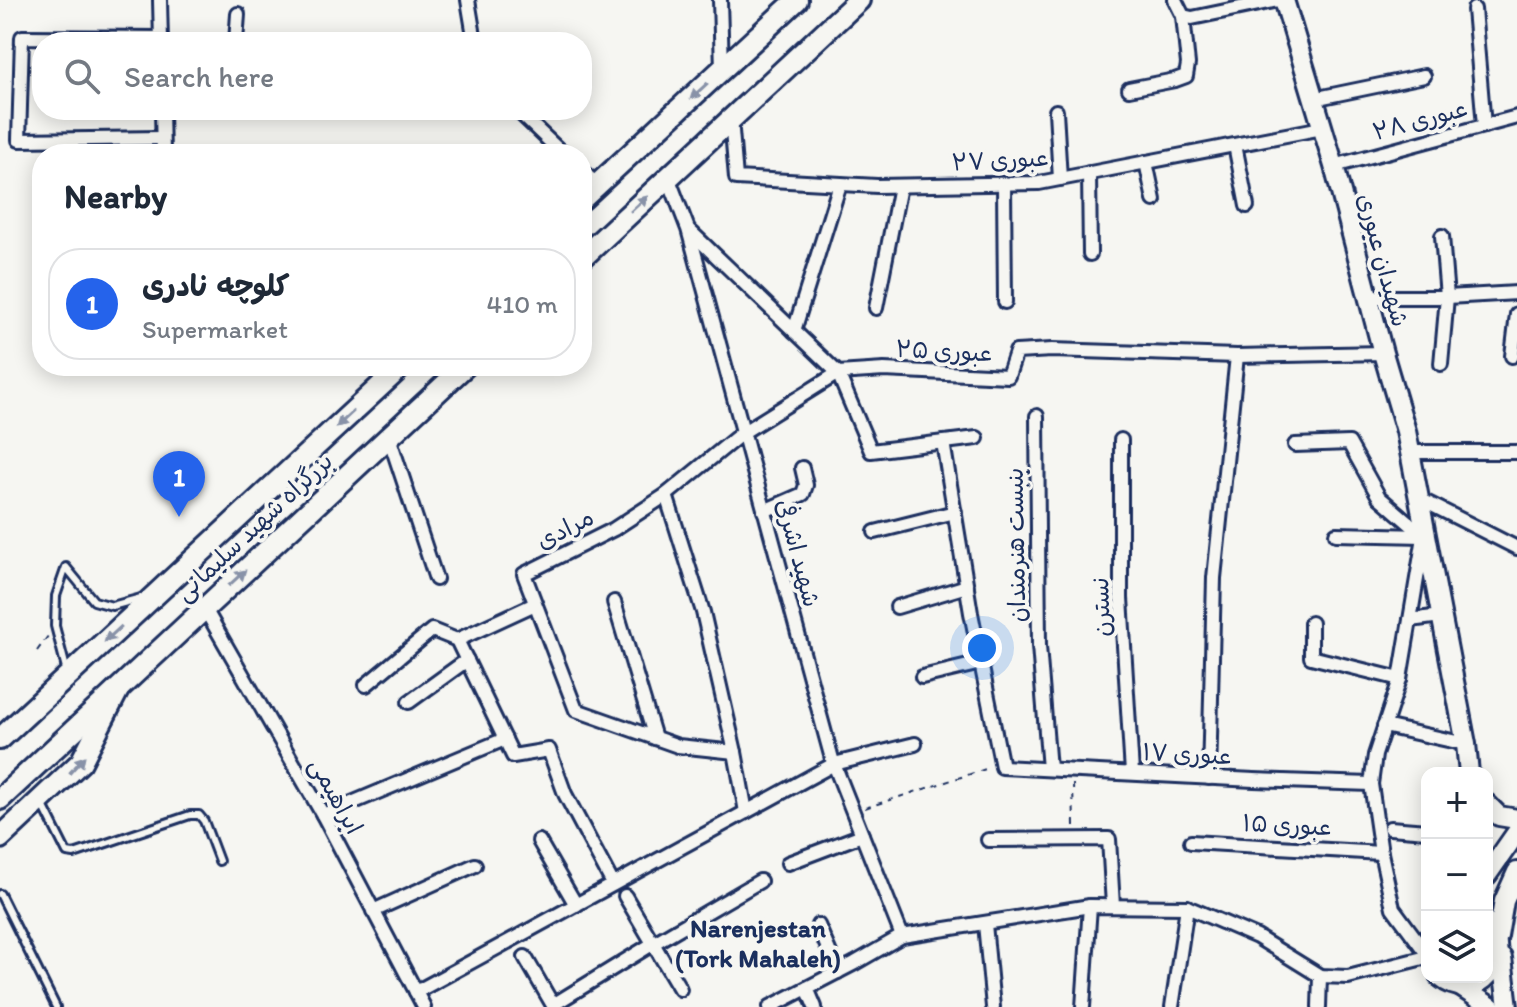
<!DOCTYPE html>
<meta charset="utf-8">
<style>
:root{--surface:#fff;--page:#f2f2f3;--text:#1f2937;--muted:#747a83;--line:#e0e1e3;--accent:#2563eb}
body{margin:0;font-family:Itim,"Playpen Sans Arabic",sans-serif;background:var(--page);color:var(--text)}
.controls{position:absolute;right:24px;bottom:24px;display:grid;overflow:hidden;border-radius:16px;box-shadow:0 4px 20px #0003}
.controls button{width:72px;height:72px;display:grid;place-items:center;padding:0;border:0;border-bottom:2px solid var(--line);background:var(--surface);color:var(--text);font:40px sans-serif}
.you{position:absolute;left:982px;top:648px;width:28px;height:28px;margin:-20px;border:6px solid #fff;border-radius:50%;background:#1a73e8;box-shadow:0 0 0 12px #1a73e833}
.badge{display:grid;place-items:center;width:52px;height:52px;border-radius:50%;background:var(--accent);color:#fff;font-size:26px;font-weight:700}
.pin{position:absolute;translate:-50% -66px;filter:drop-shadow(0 2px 4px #0008)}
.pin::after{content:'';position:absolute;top:42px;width:28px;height:24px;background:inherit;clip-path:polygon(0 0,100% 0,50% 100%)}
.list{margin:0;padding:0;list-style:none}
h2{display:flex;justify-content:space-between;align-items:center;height:104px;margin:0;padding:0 32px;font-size:34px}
h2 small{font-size:26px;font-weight:400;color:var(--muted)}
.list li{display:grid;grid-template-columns:52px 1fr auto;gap:24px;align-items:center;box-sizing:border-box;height:112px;margin:0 16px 16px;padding:0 16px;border:2px solid var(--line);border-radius:32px}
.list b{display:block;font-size:30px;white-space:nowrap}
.list p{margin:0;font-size:26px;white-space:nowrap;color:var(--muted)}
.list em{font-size:26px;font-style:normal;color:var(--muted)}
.icon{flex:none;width:44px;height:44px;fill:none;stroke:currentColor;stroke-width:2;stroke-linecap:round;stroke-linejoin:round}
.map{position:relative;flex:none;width:1517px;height:1007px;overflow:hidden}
.search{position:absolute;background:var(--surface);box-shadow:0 4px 20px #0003;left:32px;top:32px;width:560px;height:88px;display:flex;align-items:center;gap:20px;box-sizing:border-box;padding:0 28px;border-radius:32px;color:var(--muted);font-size:30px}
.panel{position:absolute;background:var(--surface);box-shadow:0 4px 20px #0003;left:32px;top:144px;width:560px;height:232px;border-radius:32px}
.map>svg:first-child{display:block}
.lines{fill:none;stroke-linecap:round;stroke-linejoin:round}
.service-casing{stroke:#1b2f5e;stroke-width:12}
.minor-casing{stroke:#1b2f5e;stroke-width:18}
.secondary-casing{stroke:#1b2f5e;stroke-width:24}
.primary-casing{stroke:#1b2f5e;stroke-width:26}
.trunk-casing{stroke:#1b2f5e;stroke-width:26}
.path{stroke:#1b2f5e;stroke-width:2;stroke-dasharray:6 6;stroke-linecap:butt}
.service{stroke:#f6f6f2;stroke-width:6}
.minor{stroke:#f6f6f2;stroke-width:12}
.secondary{stroke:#f6f6f2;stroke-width:18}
.primary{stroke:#f6f6f2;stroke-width:20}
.trunk{stroke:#f6f6f2;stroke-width:20}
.oneway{fill:#8892a8}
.labels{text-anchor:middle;stroke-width:8;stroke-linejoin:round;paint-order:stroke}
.street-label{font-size:24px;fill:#1b2f5e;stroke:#f6f6f2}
.neighbourhood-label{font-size:26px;font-weight:bold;fill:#1b2f5e;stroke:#f6f6f2}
</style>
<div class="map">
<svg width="1517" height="1007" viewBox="0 0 1517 1007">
<rect width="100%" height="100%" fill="#f6f6f2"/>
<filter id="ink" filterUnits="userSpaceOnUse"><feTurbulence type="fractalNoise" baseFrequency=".0125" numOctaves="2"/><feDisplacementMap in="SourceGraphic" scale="16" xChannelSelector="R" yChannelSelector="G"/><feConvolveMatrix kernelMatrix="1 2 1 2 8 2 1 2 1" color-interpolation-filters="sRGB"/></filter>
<g filter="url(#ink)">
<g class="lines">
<defs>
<g id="service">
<polyline points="67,672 55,626 56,596 66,567 94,601 112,606 141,598"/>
<polyline points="42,803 67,853 74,854 190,815 199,815 204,821 219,861"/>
<polyline points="0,894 56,1007"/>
</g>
<g id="minor">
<polyline points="160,0 161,42"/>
<polyline points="468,0 475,42"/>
<polyline points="720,0 722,69"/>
<polyline points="1175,0 1183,16 1192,18 1278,0"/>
<polyline points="1474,9 1484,126"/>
<polyline points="161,38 22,37 19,140 162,138"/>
<polyline points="236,42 238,14"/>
<polyline points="1129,89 1175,80 1186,76 1188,64 1183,16"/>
<polyline points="1313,99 1424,76"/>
<polyline points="162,110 163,154"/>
<polyline points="517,110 563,154"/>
<polyline points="1056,111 1060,179"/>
<polyline points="731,119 736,178 877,186 1039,183 1322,128"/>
<polyline points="1235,145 1247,206"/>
<polyline points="1146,162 1154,200"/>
<polyline points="1334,166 1517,117"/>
<polyline points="582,171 597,185"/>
<polyline points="1089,173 1090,254"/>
<polyline points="668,177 688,229 832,759 902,936"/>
<polyline points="1004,184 1005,302"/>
<polyline points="690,231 838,373 884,370 1008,376 1016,352 1052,350 1237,356 1383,353"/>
<polyline points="1442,236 1447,297 1517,293"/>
<polyline points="1368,297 1447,297 1441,364"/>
<polyline points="876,308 900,186"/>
<polyline points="794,331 840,184"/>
<polyline points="1512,356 1517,314"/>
<polyline points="1037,416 1039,646 1049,769"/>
<polyline points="389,437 436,579"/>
<polyline points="1121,440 1121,598 1132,773"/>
<polyline points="943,442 971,613 1002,767 1254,780 1371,784"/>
<polyline points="1295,445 1349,443 1379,497 1424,536"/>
<polyline points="1410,452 1517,452"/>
<polyline points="666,495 703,612 735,752 746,812"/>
<polyline points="1418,498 1517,548"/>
<polyline points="764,511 803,494 806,485 802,468"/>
<polyline points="875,532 955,512"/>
<polyline points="1336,534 1424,536"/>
<polyline points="1423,543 1400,679 1375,755 1371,784 1381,853 1393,908 1427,954"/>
<polyline points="614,602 655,738"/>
<polyline points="897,607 967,586"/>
<polyline points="205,609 323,815 424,1007"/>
<polyline points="1410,620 1441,616"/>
<polyline points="1311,623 1311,657 1400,679"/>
<polyline points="457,640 535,604"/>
<polyline points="922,677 981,663"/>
<polyline points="366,685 432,630 457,640 513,756 549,750 565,794 613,884"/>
<polyline points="409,702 467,660"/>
<polyline points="1384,726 1466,744"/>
<polyline points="735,752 678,746 576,710 524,574 614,529 666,495 742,433 838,373 871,451 977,438"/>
<polyline points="1209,778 1214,578 1237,356"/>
<polyline points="323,815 505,739"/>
<polyline points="1390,828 1427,831"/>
<polyline points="988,840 1109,839 1113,906"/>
<polyline points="539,841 576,905"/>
<polyline points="1191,842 1381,853"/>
<polyline points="788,863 862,835"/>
<polyline points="625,896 680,989"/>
<polyline points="373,911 475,865"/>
<polyline points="985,924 993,1007"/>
<polyline points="818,925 838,972"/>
<polyline points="525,957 554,1007"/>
<polyline points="807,988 815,1007"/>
<polyline points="416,992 834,764 915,744"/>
<polyline points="553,1005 654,943 760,881"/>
<polyline points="770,1007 855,963 902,936 1090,906 1187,907 1257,937 1320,976 1348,977 1427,957"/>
<polyline points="1083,1007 1090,906"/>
<polyline points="1172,1007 1187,907"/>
<polyline points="1319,1007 1320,976"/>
</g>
<g id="secondary">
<polyline points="1284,0 1334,166 1383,353 1406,431 1466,744 1469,773"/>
<polyline points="1487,804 1499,816 1517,819"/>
<polyline points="1487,875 1517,832"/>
<polyline points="1498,936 1504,901 1517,872"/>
<polyline points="1502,958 1508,1007"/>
<path d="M1440,977c37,30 77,-18 47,-55"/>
<polyline points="1461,987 1491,1007"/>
</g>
<polyline id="primary" points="0,838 81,762 118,690"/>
<g id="trunk">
<polyline points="582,199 797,0"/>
<polyline points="582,258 859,0"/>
<polyline points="0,739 402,366"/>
<polyline points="0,799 465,366"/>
</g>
</defs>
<use href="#service" class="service-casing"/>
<use href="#minor" class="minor-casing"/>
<use href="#secondary" class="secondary-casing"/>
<use href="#primary" class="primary-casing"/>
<use href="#trunk" class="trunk-casing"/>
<g class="path">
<polyline points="37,651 48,636"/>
<polyline points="1073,784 1074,826"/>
<polyline points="865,808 989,768"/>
</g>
<use href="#service" class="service"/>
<use href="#minor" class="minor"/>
<use href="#secondary" class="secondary"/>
<use href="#primary" class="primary"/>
<use href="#trunk" class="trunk"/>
</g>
<defs><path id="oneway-solid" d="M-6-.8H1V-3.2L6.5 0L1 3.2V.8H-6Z" transform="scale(2)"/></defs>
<g class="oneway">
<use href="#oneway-solid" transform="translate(699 91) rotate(137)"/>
<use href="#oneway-solid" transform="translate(639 204) rotate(-43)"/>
<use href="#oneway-solid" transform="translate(345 419) rotate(137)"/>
<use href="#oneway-solid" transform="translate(237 578) rotate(-43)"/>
<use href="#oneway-solid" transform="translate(113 634) rotate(137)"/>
<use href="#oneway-solid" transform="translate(77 765) rotate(-48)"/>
</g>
</g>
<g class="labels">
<g class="street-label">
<text transform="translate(1420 120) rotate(-15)" y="8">عبوری ۲۸</text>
<text transform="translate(1000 160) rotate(-3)" y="8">عبوری ۲۷</text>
<text transform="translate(1383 260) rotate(75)" y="8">شهیدان عبوری</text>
<text transform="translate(944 351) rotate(3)" y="8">عبوری ۲۵</text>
<text transform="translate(254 527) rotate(-43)" y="8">بزرگراه شهید سلیمانی</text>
<text transform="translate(565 529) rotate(-27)" y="8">مرادی</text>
<text transform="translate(1016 545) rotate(-91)" y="8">بنبست هنرمندان</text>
<text transform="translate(798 553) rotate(75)" y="8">شهید اشرفی</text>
<text transform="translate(1101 607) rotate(-92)" y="8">نسترن</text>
<text transform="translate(1187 754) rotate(3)" y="8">عبوری ۱۷</text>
<text transform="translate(336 796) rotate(61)" y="8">ابراهیمی</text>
<text transform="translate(1287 825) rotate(3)" y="8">عبوری ۱۵</text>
</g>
<g class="neighbourhood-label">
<text x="758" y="937">Narenjestan<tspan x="758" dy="30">(Tork Mahaleh)</tspan></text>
</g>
</g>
</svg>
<div class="controls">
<button>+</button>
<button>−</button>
<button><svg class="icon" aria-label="layers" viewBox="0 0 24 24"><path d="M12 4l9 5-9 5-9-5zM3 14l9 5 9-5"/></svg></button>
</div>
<div class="you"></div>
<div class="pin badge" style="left:179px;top:517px">1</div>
<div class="search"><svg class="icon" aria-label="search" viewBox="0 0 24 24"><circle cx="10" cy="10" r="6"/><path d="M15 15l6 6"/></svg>Search here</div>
<section class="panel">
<h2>Nearby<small></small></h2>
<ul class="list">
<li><span class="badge">1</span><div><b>کلوچه نادری</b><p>Supermarket</p></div><em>410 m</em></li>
</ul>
</section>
</div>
